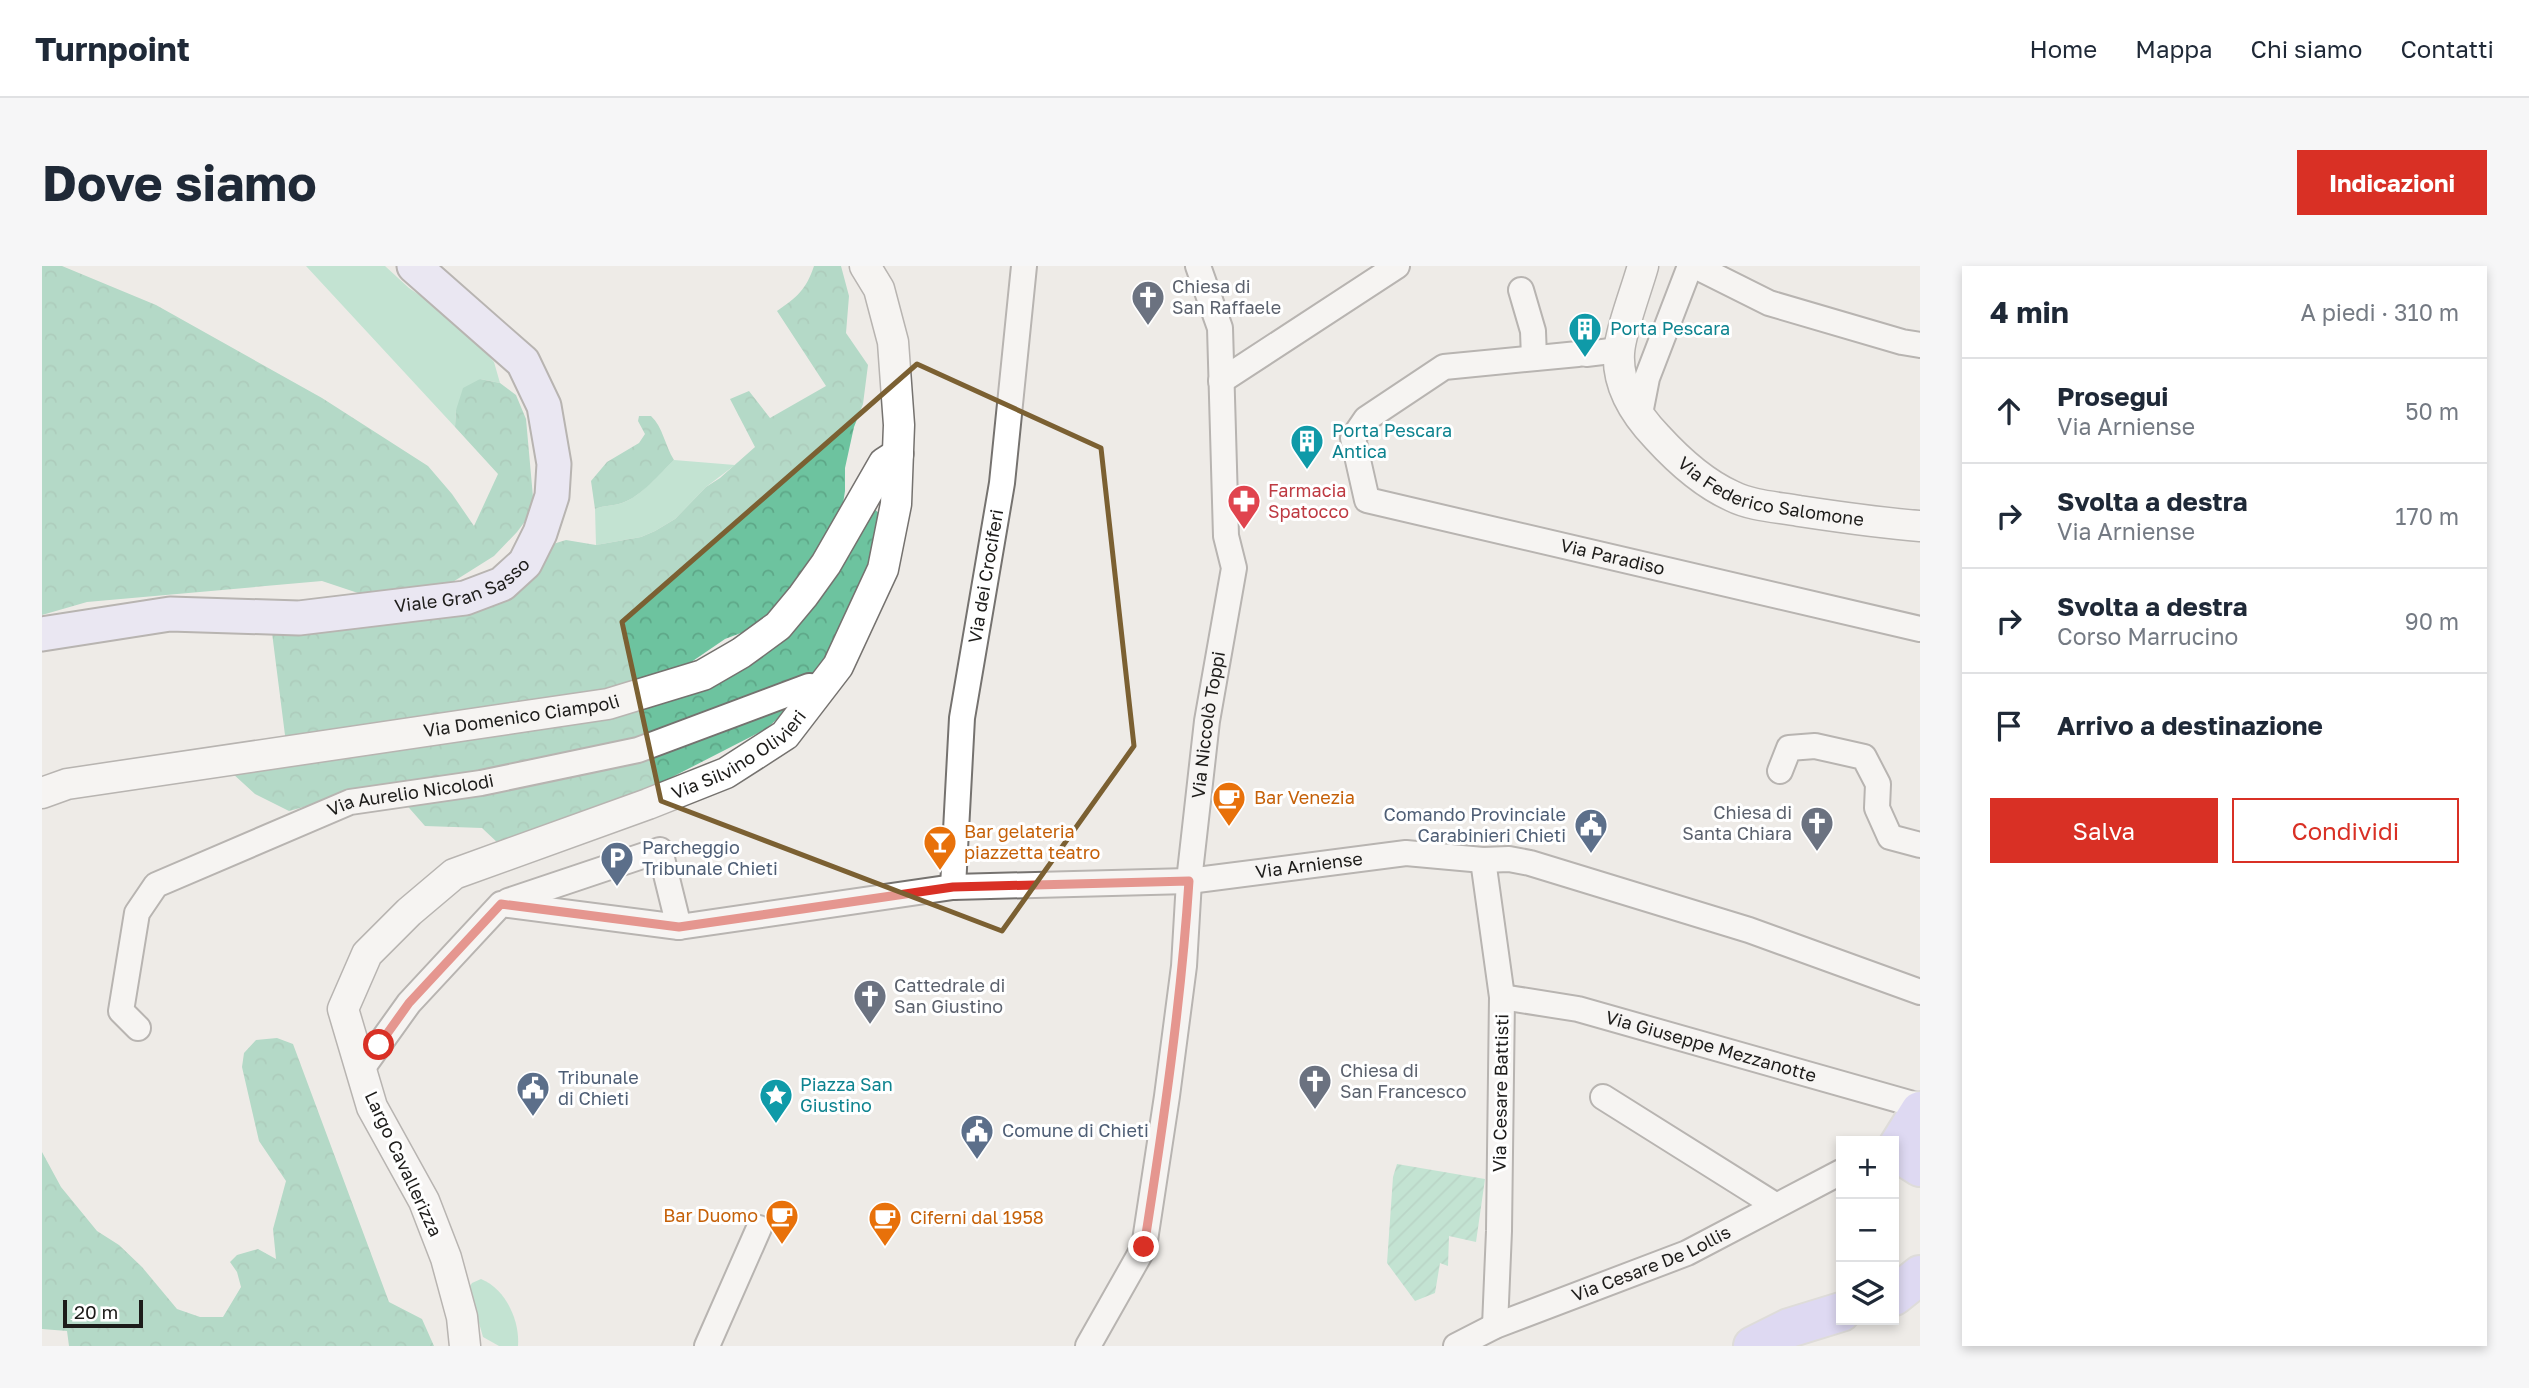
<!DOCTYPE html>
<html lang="it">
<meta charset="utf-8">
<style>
:root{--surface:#fff;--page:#f6f6f7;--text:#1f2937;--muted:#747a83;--line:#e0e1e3;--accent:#d93025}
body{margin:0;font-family:"Golos Text",sans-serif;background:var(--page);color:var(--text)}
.controls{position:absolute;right:21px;bottom:21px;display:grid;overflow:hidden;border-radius:0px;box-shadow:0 4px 10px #0003}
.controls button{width:63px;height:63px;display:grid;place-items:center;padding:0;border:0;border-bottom:2px solid var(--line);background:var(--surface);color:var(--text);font:35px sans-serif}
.scale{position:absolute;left:21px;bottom:18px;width:80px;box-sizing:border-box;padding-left:7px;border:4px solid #1d1c1a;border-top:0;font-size:19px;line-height:24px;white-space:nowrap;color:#1d1c1a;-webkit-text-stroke:5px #fff;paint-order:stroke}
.stop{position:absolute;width:21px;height:21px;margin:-16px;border:5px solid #d93025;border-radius:50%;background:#fff}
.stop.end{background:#d93025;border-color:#fff;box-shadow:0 2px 7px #0008}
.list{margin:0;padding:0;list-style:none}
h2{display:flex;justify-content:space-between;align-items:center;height:91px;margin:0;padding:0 28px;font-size:30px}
h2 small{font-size:23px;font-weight:400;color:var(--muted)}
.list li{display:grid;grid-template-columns:46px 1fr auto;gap:21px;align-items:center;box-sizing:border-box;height:105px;padding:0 28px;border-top:2px solid var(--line)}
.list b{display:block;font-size:26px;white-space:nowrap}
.list p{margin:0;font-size:23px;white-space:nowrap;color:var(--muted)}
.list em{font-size:23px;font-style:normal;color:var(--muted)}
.actions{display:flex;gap:14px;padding:21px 28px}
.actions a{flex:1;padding:16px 0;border:2px solid var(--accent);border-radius:0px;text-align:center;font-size:24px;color:var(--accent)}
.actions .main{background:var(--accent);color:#fff}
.icon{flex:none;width:38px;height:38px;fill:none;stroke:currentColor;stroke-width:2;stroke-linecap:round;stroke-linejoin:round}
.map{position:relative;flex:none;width:1878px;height:1080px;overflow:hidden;border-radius:0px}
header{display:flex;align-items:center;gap:42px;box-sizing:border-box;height:98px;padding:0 35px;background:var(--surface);border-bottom:2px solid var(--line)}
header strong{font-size:33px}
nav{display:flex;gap:38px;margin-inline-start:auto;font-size:24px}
.intro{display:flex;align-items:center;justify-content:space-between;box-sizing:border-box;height:168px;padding:0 42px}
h1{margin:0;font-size:49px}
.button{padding:18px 32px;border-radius:0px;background:var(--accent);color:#fff;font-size:24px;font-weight:700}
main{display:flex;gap:42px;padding:0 42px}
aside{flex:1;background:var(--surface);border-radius:0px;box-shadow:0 4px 10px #0003}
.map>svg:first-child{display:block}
.grass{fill:#8edab9}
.forest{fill:url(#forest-crowns)}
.garden{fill:url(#garden-furrows)}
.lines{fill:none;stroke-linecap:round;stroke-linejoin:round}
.minor-casing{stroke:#75726f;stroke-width:28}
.tertiary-casing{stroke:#75726f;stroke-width:33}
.secondary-casing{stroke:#75726f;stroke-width:37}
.primary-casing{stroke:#c9c9c8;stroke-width:42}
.minor{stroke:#fff;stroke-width:24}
.tertiary{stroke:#fff;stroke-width:30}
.secondary{stroke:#e5e2ff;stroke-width:33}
.primary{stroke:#cbc4ff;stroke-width:38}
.route{stroke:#d93025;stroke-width:9}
.marked{fill:none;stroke:#7b6032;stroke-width:5;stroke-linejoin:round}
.labels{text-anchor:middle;stroke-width:6;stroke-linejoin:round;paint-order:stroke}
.worship-label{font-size:18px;fill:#5b616d;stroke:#fff;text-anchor:start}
.culture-label{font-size:18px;fill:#0d838f;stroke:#fff;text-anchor:start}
.street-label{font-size:18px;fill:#1d1c1a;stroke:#fff}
.health-label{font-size:18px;fill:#be3a42;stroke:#fff;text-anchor:start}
.food-label{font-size:18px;fill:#c56008;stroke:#fff;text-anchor:start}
.service-label{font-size:18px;fill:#4e5e75;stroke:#fff;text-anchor:start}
</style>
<header>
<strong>Turnpoint</strong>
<nav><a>Home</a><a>Mappa</a><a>Chi siamo</a><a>Contatti</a></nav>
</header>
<div class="intro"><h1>Dove siamo</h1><a class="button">Indicazioni</a></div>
<main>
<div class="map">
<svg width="1878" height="1080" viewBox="0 0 1878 1080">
<defs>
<pattern id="forest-crowns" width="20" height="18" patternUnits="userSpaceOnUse" patternTransform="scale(1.75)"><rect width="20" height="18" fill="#6dc39f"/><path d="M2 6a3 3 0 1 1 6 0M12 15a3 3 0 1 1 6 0" fill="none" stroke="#5ea788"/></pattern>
<pattern id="garden-furrows" width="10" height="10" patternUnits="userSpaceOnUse" patternTransform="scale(1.75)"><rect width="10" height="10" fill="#8edab9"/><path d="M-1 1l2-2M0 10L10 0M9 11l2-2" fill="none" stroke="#7aba9e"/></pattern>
</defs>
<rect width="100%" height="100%" fill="#eeebe7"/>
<g class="grass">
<polygon points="264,0 343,0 367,22 418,57 452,96 458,117 438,113 414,144 413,161"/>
<path d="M632,194l61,5 -29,22 -31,32 -20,12 -14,6 -45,8 -1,-36c10,-4 18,-3 27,-6 20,-7 37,-30 52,-43z"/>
<path d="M439,1013c25,10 39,42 37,67h-19l-16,-9 -14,-49 3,-5z"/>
</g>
<g class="forest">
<polygon points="0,0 20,0 114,39 280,132 386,200 410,228 432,260 456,208 413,161 414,144 421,122 438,113 458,117 474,129 484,153 491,231 487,250 475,266 452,290 398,324 340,335 280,315 45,336 0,349"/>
<path d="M772,0h27l8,30 -3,37 22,32 -5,39 -9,23 -9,41v23l-5,32 -70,99 -45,17 -44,30 -57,23 -338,51 -15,-118 147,-12 135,-69 13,-4 30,5 45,-8 14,-6 20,-12 31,-32 14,-9 35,-31 -25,-48 19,-8 21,27 56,-32 -49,-75c20,-14 29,-21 37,-45z"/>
<path d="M597,150h12c12,11 14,30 23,44 -15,14 -32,36 -52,43 -9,3 -17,2 -27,6l-4,-28 16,-19 32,-19 6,-9 -7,-13z"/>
<polygon points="832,242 843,255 824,326 759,432 724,463 601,526 457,578 440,562 383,560 361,535 305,529 247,545 213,528 190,507 665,422"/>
<polygon points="235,772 251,778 347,1036 380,1053 392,1080 27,1080 25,1065 0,1063 0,886 19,921 55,965 77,979 100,1001 135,1043 158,1051 181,1051 199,1021 195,1006 188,996 195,989 216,983 234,993 231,963 244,915 217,875 200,801 202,787 214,774"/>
</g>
<polygon class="garden" points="1355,898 1443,913 1434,976 1407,970 1406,1000 1398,997 1393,1027 1373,1035 1345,997 1351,911"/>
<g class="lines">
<defs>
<g id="minor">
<polyline points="1653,0 1727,37 1860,76 1878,79"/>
<polyline points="1479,24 1491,65 1492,92"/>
<path id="s1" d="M1536,88l-134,13 -78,52 -13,19 14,62 553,129"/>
<polyline points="1544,88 1577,84"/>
<polyline points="1179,115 1355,0"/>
<polyline points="1597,153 1605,112 1648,0"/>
<polyline points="1738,505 1747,482 1773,480 1822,491 1836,518 1835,542 1848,571 1878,579"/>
<polyline points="1441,594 1460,731 1457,965 1453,1060"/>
<path id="s2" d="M911,621l9,-169 40,-235 22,-217"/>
<polyline points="466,635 618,584 637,661"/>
<path id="s3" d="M1460,731l76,12 342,97"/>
<path id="s4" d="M96,762l-17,-17 16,-98 19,-28 194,-83 131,-19 157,-33 171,-64 13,1"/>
<path id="s5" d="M319,804l48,-67 92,-99 178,23 274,-40 236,-6 217,-28 77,7 26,-1 21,4 219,67 171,62"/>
<polyline points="1561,831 1733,939"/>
<polyline points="665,1080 717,962"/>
<path id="s6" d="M1046,1080l56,-99 23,-151 17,-130 5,-85 18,-160 27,-153 -8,-32 -6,-208 -22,-62"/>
<path id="s7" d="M1414,1080l39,-20 192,-73 154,-81"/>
</g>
<g id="tertiary">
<path id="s8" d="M1601,0c-6,22 -23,66 -24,87 -2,33 16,61 38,84 21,23 46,46 75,59 20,10 45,11 67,15 40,6 80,12 121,15"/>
<path id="s9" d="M0,527l25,-9 541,-80 95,-29 38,-22 37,-27 25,-30 23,-32 58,-101 14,-9"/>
<path id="s10" d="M423,1080l-3,-29 -16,-59 -22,-57 -52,-94 -29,-98 24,-55 42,-42 45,-38 194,-70 78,-31 59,-38 53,-69 45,-97 13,-65 3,-79 -6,-83 -14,-53 -14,-23"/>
</g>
<g id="secondary">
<path id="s11" d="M0,368l128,-20 129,4 166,-20 37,-14 23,-21 15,-30 12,-37 2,-32 -10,-58 -21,-44 -109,-96"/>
</g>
<g id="primary">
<polyline points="1878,845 1853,885 1878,901"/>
<polyline points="1852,1030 1878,1009"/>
<polyline points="1711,1080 1747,1062 1799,1046"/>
</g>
</defs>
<use href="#minor" class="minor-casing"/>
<use href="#tertiary" class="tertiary-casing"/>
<use href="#secondary" class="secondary-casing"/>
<use href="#primary" class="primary-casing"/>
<use href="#minor" class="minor"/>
<use href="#tertiary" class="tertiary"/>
<use href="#secondary" class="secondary"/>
<use href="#primary" class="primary"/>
</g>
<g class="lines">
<path class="route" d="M337,779l30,-42 92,-99 178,23 274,-40 236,-6c-8,123 -26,245 -45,366"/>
</g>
<path d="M0 0H1878V1080H0ZM875,98l184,84 33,298 -132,185 -341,-130 -39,-179z" fill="#eeebe7" fill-opacity=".55" fill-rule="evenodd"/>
<path class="marked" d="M875,98l184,84 33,298 -132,185 -341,-130 -39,-179z"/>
<defs>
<symbol id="church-pin" viewBox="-11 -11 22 30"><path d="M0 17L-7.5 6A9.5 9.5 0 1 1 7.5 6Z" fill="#6b7280" stroke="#fff"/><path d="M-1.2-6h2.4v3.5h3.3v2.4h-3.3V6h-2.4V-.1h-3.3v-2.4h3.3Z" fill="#fff"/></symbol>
<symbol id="building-pin" viewBox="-11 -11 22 30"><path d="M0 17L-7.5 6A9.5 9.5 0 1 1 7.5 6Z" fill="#0f9aa8" stroke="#fff"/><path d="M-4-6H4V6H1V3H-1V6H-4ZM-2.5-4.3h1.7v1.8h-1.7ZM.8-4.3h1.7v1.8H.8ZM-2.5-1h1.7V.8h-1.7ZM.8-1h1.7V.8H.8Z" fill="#fff"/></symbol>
<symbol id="pharmacy-pin" viewBox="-11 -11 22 30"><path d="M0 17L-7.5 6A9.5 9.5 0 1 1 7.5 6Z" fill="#e0444e" stroke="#fff"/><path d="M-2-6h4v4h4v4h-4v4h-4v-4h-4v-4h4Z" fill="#fff"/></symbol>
<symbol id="cafe-pin" viewBox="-11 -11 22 30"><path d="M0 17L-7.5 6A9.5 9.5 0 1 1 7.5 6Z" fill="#e8710a" stroke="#fff"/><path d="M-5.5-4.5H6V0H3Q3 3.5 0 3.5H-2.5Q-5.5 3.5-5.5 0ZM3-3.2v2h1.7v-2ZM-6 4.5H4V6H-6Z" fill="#fff"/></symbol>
<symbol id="civic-pin" viewBox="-11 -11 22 30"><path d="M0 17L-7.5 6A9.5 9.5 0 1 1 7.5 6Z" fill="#5c6f8a" stroke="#fff"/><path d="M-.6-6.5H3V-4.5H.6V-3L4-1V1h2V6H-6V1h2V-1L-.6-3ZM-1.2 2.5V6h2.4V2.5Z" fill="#fff"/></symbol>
<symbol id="bar-pin" viewBox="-11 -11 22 30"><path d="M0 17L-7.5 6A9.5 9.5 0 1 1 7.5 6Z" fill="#e8710a" stroke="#fff"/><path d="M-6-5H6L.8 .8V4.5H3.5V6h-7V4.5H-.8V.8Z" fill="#fff"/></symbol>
<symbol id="parking-pin" viewBox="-11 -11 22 30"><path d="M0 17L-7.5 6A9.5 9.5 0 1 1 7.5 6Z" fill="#5c6f8a" stroke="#fff"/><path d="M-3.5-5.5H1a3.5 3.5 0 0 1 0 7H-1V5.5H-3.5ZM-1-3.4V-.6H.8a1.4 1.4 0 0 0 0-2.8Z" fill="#fff"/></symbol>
<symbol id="sight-pin" viewBox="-11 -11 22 30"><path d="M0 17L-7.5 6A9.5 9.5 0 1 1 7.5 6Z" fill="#0f9aa8" stroke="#fff"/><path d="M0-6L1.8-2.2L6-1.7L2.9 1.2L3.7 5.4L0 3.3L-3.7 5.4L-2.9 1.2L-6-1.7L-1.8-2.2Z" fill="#fff"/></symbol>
</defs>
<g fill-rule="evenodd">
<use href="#church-pin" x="1087" y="12" width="38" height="52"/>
<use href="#building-pin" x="1524" y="44" width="38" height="52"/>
<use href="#building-pin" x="1246" y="156" width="38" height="52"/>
<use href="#pharmacy-pin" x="1183" y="216" width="38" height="52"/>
<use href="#cafe-pin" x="1168" y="513" width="38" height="52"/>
<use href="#church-pin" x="1756" y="538" width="38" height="52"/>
<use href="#civic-pin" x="1530" y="540" width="38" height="52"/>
<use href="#bar-pin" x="879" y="557" width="38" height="52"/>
<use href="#parking-pin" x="556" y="573" width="38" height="52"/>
<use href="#church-pin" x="809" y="711" width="38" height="52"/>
<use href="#church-pin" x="1254" y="796" width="38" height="52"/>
<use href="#civic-pin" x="472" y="803" width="38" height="52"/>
<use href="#sight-pin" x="715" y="810" width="38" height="52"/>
<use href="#civic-pin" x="916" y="846" width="38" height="52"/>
<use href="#cafe-pin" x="721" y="931" width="38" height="52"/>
<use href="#cafe-pin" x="824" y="933" width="38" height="52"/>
</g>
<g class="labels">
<g class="worship-label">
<text x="1130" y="27">Chiesa di<tspan x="1130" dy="21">San Raffaele</tspan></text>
<text x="1750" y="553" text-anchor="end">Chiesa di<tspan x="1750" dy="21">Santa Chiara</tspan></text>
<text x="852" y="726">Cattedrale di<tspan x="852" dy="21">San Giustino</tspan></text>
<text x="1298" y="811">Chiesa di<tspan x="1298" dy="21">San Francesco</tspan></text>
</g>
<g class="culture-label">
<text x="1568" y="69">Porta Pescara</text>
<text x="1290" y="171">Porta Pescara<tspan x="1290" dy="21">Antica</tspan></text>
<text x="758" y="825">Piazza San<tspan x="758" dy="21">Giustino</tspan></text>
</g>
<g class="street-label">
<text dy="6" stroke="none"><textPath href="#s8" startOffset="317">Via Federico Salomone</textPath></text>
<text dy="6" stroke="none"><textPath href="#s1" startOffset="567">Via Paradiso</textPath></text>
<text dy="6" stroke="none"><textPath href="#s2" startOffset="313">Via dei Crociferi</textPath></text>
<text dy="6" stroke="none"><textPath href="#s11" startOffset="427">Viale Gran Sasso</textPath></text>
<text dy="6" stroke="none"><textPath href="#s9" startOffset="486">Via Domenico Ciampoli</textPath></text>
<text dy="6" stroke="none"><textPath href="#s6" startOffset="640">Via Niccolò Toppi</textPath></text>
<text dy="6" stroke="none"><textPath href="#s10" startOffset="850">Via Silvino Olivieri</textPath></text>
<text dy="6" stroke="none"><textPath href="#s4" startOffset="429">Via Aurelio Nicolodi</textPath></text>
<text dy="6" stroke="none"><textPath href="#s5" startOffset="1031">Via Arniense</textPath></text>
<text dy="6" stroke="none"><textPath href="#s3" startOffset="215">Via Giuseppe Mezzanotte</textPath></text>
<text transform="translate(1459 827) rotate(-89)" y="6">Via Cesare Battisti</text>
<text transform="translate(361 898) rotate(65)" y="6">Largo Cavallerizza</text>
<text dy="6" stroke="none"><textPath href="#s7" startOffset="212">Via Cesare De Lollis</textPath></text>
</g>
<g class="health-label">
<text x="1226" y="231">Farmacia<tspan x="1226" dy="21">Spatocco</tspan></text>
</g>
<g class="food-label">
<text x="1212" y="538">Bar Venezia</text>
<text x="922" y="572">Bar gelateria<tspan x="922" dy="21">piazzetta teatro</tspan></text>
<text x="716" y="956" text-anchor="end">Bar Duomo</text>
<text x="868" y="958">Ciferni dal 1958</text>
</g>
<g class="service-label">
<text x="1524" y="555" text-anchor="end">Comando Provinciale<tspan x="1524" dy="21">Carabinieri Chieti</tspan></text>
<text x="600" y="588">Parcheggio<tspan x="600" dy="21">Tribunale Chieti</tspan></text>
<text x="516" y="818">Tribunale<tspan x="516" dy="21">di Chieti</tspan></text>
<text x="960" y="871">Comune di Chieti</text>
</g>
</g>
</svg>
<div class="controls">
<button>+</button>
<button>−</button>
<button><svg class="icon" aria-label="layers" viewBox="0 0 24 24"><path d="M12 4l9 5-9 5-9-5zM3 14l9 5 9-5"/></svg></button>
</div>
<div class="scale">20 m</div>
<div class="stop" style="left:337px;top:779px"></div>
<div class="stop end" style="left:1102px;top:981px"></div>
</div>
<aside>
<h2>4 min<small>A piedi · 310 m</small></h2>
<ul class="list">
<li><svg class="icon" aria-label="ahead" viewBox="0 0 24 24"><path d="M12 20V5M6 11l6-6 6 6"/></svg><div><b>Prosegui</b><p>Via Arniense</p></div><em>50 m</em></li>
<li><svg class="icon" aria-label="right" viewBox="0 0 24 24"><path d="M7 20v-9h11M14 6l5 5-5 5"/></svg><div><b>Svolta a destra</b><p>Via Arniense</p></div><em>170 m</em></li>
<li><svg class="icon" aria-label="right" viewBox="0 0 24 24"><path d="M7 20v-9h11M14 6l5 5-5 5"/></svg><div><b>Svolta a destra</b><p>Corso Marrucino</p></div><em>90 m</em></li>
<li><svg class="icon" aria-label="arrive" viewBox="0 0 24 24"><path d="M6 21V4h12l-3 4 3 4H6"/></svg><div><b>Arrivo a destinazione</b></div></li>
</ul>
<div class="actions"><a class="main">Salva</a><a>Condividi</a></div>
</aside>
</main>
